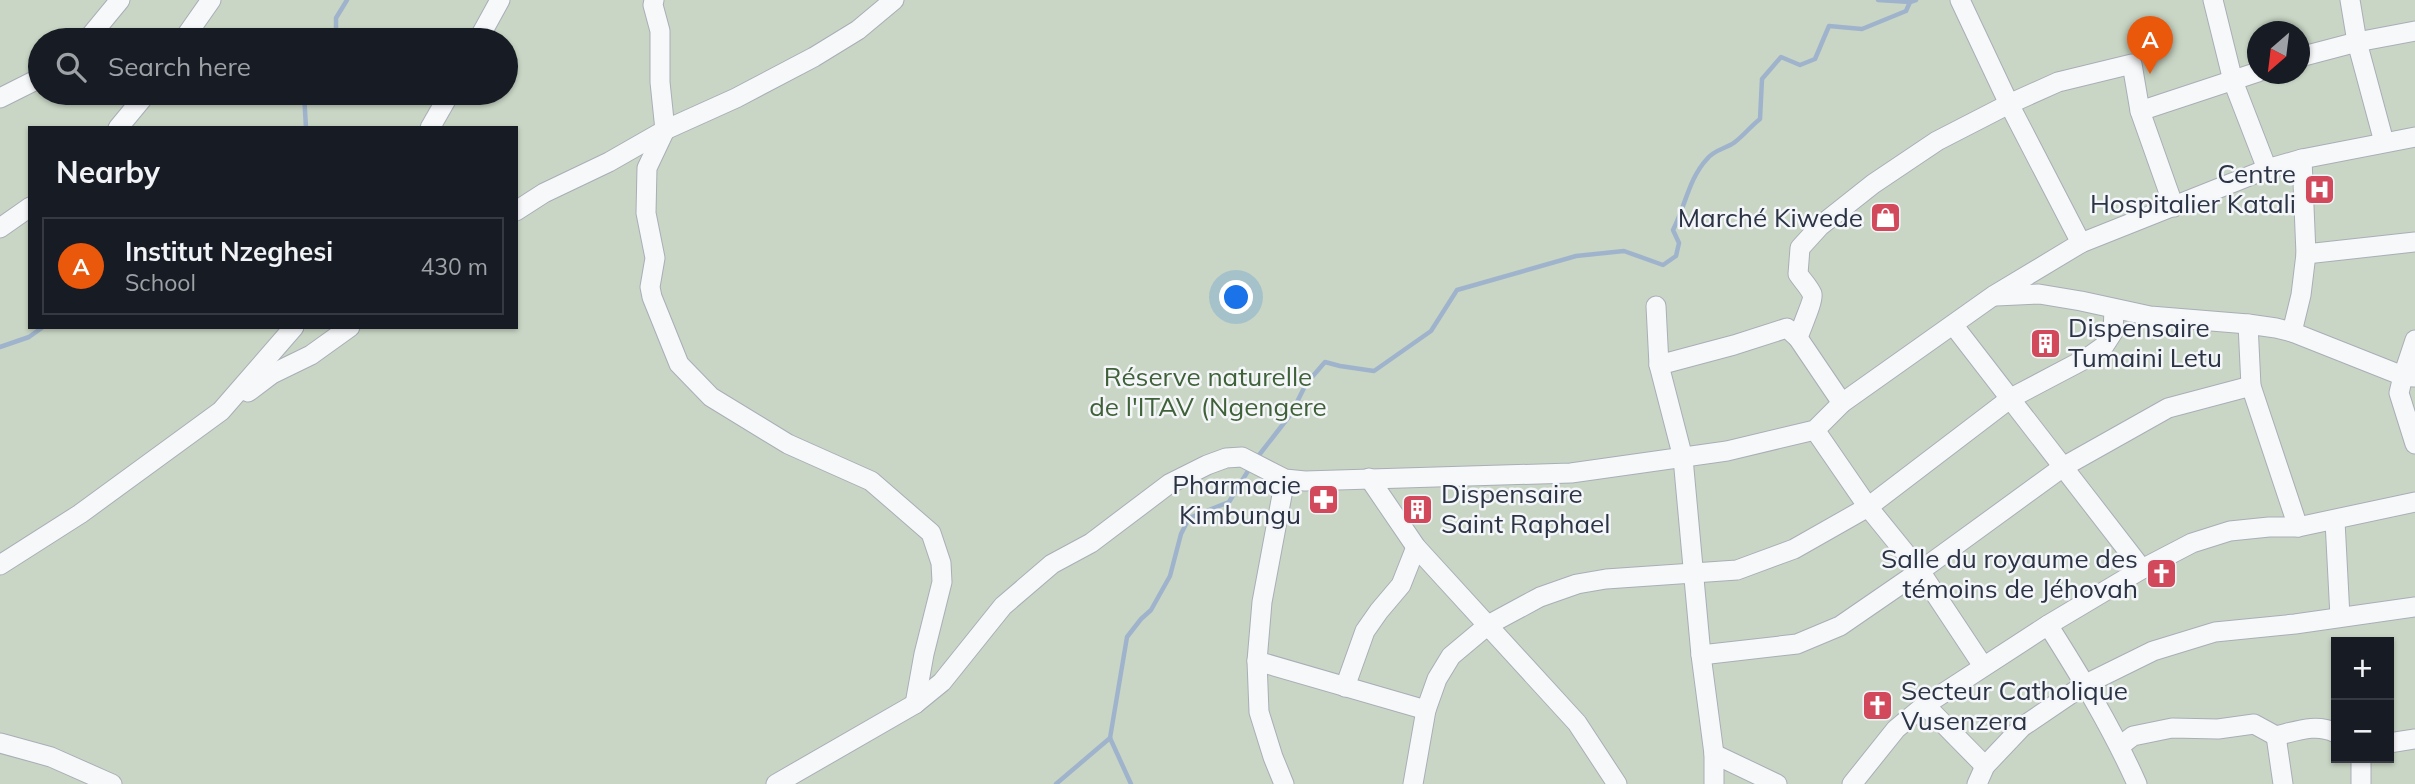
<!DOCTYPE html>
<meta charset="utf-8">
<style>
:root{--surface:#171b24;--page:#20242c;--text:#f1f3f6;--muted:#9ea1a6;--line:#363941;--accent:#ea580c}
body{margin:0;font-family:Mulish,sans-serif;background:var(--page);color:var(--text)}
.controls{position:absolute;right:21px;bottom:21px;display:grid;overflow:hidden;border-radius:0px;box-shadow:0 2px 5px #0004}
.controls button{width:63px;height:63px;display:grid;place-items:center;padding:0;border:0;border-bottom:2px solid var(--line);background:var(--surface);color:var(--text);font:35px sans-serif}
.compass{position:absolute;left:2247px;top:21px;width:63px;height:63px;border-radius:50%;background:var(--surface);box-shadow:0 2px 5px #0004;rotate:208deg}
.you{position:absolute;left:1237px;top:298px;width:24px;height:24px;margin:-18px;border:5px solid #fff;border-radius:50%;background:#1a73e8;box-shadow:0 0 0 10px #1a73e833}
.badge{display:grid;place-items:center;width:46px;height:46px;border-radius:50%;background:var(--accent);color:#fff;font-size:23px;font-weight:700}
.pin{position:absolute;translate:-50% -58px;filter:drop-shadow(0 2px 4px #0008)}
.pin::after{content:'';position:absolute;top:37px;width:24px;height:21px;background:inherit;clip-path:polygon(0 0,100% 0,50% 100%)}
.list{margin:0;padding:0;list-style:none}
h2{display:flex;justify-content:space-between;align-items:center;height:91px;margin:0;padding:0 28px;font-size:30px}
h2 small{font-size:23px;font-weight:400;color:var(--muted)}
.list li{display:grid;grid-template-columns:46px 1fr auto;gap:21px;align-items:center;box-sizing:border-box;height:98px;margin:0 14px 14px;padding:0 14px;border:2px solid var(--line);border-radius:0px}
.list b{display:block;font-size:26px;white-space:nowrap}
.list p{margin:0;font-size:23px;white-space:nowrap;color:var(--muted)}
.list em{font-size:23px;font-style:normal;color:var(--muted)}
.icon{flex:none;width:38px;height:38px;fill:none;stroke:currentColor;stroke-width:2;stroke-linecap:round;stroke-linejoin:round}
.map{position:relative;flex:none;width:2415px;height:784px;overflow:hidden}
.search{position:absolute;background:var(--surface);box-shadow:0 2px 5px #0004;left:28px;top:28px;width:490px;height:77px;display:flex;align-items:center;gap:18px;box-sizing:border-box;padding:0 24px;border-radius:38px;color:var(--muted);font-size:26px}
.panel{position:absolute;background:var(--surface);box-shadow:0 2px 5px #0004;left:28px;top:126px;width:490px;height:203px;border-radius:0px}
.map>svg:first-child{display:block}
.green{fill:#c9d6c5;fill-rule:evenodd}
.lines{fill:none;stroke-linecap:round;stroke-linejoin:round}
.stream{stroke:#9fb4cc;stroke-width:4.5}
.minor-casing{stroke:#a9aeb7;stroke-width:21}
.minor{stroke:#f7f8fa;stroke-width:19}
.labels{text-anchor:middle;stroke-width:5;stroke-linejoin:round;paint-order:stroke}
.poi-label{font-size:26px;fill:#2b3445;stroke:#f4f6f9;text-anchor:end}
.park-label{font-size:26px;fill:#3f6138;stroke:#f4f6f9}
</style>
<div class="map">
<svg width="2415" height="784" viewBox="0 0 2415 784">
<rect width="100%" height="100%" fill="#e4e7ec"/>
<path class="green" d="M0,0h2415v784h-2415zM2258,32h42v42h-42zM40,40h466v53h-466zM30,128h486v199h-486zM2336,642h53v116h-53z"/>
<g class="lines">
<g class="stream">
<polyline points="1878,0 1910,2 1916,0"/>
<polyline points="336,40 336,18 347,0"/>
<polyline points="304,93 306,128"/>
<polyline points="0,347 29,337 43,327"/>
<path d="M1256,459l35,-45 15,-30 19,-22 15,4 34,5 57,-40 26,-41 119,-34 48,-5 39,14 13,-9 3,-13 -6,-13c12,-23 16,-52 34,-71 8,-10 19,-10 28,-17 9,-7 16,-16 25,-23l2,-40 19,-22 19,8 15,-6 14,-33 33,3 44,-18 4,-9"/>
<polyline points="1056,784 1110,738"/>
<polyline points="1131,784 1110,738 1127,637 1141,619 1151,610 1170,576 1181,534 1189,518 1229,502 1251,466"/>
</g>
<defs>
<g id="minor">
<polyline points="654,0 653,5 660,31 660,82 665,130 647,168 646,213 655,258 650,287 652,297 679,364 711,397 788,444 871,481 931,533 941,563 942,582 924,654 915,704"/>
<polyline points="1960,0 2009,104 2081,243"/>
<polyline points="2213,0 2233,81 2267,169"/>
<polyline points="2350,0 2357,42 2384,142"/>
<polyline points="87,40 120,0"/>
<polyline points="183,40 211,0"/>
<polyline points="478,40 500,0"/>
<polyline points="2300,57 2357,42 2415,31"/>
<polyline points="0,98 40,78"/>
<polyline points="2140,111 2258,72"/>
<polyline points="118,128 147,93"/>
<polyline points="430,128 450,93"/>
<polyline points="516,211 544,193 609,162 665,130 736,98 814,57 858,30 894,0"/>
<polyline points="0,228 30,207"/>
<polyline points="2306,254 2415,242"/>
<polyline points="1996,296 2039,294 2081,301 2150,316 2248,324 2276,328 2292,332 2403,376 2399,393 2415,444"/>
<polyline points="1656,306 1659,365 1683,458 1701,655 1714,754 1714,784"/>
<polyline points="2248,324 2251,386 2298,527"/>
<polyline points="1954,326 2142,569"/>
<polyline points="2292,332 2301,295 2306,254 2302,159"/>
<polyline points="1659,365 1734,345 1787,328 1798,338"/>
<polyline points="2414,377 2403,376 2415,340"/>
<polyline points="248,392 272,374 311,355 350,327"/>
<path d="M1842,403l-44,-65c3,-10 16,-38 14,-44 -3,-7 -10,-14 -14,-20l2,-26 20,-22 53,-42 64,-43 72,-37 49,-22 74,-18 8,47 34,96"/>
<polyline points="1815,430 1868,507 1920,571 1983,666"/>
<polyline points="1369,478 1416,547 1577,723 1617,784"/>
<polyline points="2335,521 2340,617"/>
<polyline points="0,565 80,514 221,411 294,327"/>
<path d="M2048,625c33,52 64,103 89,159"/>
<polyline points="1701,655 1797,644 1840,626 1920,571 2063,467 2168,408 2251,386"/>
<polyline points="1257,661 1426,710"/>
<polyline points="1345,687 1365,631 1379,611 1401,585 1416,547"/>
<polyline points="1925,705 1985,766"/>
<polyline points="2276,736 2283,784"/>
<polyline points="0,743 51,757 112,784"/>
<polyline points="2389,743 2415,739"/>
<path d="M2120,746l13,-10 39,-8 46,1 36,-5 22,12c21,-5 40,-13 60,-3"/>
<polyline points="1714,754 1777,784"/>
<polyline points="2361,758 2361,784"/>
<polyline points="776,784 915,704 942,682 1003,606 1052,564 1091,543 1169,484 1207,465 1226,458 1242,457 1285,479 1305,481 1571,473 1727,451 1815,430 1842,403 1993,296 2081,243 2267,169 2302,159 2415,137"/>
<polyline points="1284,784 1273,757 1259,712 1257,661 1262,602 1285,479"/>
<polyline points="1413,784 1426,710 1437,679 1451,656 1488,625 1540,597 1577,584 1606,579 1737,570 1794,549 1868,507 2011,398 2087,358 2104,346 2113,332 2114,310"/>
<polyline points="1852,784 1896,729 1925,705 2048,625 2142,569 2192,543 2230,531 2269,527 2298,527 2415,502"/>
<polyline points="1977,784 1985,766 2022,727 2084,685 2153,651 2215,632 2295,624 2415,607"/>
</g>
</defs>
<use href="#minor" class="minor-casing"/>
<use href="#minor" class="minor"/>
</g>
<defs>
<symbol id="hospital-square" viewBox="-11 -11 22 22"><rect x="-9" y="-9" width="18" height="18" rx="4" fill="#d1495b" stroke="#f4f6f9"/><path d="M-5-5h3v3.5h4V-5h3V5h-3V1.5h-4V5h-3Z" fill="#fff"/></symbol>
<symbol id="shop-square" viewBox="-11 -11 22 22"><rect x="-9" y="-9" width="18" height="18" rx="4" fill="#d1495b" stroke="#f4f6f9"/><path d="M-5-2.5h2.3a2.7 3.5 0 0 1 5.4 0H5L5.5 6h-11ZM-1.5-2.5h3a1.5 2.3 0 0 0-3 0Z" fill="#fff"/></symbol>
<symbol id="building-square" viewBox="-11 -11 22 22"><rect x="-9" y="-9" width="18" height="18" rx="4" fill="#d1495b" stroke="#f4f6f9"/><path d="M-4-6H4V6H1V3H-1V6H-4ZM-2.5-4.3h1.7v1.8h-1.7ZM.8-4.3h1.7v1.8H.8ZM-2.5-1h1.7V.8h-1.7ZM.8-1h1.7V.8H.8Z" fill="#fff"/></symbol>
<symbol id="pharmacy-square" viewBox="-11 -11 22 22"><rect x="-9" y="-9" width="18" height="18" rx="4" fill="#d1495b" stroke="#f4f6f9"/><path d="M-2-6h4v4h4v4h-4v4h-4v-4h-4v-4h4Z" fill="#fff"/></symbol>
<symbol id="church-square" viewBox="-11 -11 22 22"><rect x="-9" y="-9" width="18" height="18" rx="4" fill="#d1495b" stroke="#f4f6f9"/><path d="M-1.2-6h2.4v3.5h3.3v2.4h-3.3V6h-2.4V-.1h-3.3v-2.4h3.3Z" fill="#fff"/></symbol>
</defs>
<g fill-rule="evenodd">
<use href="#hospital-square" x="2302" y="172" width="35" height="35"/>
<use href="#shop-square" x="1868" y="200" width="35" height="35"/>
<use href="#building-square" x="2028" y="326" width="35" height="35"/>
<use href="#pharmacy-square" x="1306" y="482" width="35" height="35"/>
<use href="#building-square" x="1400" y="492" width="35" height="35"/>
<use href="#church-square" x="2144" y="556" width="35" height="35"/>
<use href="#church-square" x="1860" y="688" width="35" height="35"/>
</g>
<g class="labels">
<g class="poi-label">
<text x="2296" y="183">Centre<tspan x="2296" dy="30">Hospitalier Katali</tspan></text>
<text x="1863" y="227">Marché Kiwede</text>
<text x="2068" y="337" text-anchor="start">Dispensaire<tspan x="2068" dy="30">Tumaini Letu</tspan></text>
<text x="1301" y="494">Pharmacie<tspan x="1301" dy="30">Kimbungu</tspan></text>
<text x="1441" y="503" text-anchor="start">Dispensaire<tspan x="1441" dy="30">Saint Raphael</tspan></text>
<text x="2138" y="568">Salle du royaume des<tspan x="2138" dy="30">témoins de Jéhovah</tspan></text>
<text x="1901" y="700" text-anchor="start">Secteur Catholique<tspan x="1901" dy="30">Vusenzera</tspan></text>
</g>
<g class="park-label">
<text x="1208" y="386">Réserve naturelle<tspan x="1208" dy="30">de l'ITAV (Ngengere</tspan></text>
</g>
</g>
</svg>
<div class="controls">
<button>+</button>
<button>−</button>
</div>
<svg class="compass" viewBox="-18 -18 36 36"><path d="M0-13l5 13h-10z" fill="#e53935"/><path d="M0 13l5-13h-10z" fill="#9ea1a6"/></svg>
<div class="you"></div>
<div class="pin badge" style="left:2150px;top:74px">A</div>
<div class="search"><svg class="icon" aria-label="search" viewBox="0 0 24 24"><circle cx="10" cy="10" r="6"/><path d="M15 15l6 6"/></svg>Search here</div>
<section class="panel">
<h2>Nearby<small></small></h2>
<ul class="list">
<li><span class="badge">A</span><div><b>Institut Nzeghesi</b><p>School</p></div><em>430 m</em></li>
</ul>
</section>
</div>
